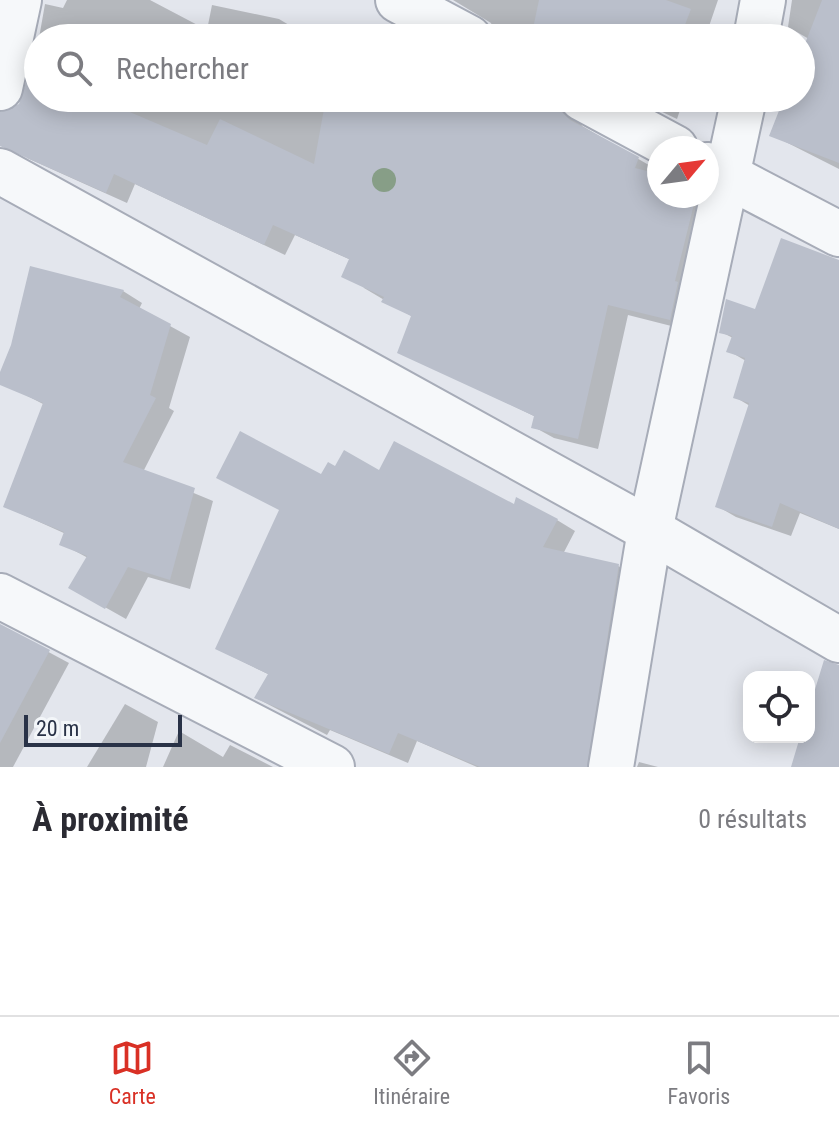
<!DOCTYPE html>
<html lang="fr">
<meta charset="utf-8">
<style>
:root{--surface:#fff;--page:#f7f7f7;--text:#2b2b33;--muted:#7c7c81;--line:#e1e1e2;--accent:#d93025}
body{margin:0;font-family:"Roboto Condensed",sans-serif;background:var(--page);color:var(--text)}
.controls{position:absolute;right:24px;bottom:24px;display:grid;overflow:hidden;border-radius:16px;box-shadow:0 4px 20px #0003}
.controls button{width:72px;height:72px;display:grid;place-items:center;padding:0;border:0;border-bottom:2px solid var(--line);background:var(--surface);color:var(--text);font:40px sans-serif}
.compass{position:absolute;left:647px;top:136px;width:72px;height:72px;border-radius:50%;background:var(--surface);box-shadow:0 4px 20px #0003;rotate:61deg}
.scale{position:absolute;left:24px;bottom:20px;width:158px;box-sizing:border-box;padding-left:8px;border:4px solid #293247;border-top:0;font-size:22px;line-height:28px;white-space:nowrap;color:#293247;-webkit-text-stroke:6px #f3f6f9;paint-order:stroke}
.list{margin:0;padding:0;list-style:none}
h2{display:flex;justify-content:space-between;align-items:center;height:104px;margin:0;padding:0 32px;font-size:34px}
h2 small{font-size:26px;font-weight:400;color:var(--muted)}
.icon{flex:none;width:44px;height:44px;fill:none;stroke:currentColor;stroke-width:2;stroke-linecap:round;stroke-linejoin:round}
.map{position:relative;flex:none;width:839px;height:767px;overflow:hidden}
.search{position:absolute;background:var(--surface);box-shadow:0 4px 20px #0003;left:24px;right:24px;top:24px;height:88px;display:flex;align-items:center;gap:20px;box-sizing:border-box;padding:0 28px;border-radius:44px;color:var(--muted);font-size:30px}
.sheet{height:248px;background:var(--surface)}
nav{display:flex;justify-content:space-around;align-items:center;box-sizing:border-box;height:112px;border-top:2px solid var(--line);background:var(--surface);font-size:22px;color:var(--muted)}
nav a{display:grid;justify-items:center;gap:4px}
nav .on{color:var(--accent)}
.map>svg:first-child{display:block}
.shadow{fill:#0003}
.building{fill:#babfcb}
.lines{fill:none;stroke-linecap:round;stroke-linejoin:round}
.minor-casing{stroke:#a7acb8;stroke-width:48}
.minor{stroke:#f6f8fa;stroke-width:44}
.tree{fill:#879e87}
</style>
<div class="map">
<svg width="839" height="767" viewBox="0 0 839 767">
<rect width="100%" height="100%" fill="#e3e6ed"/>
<g class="shadow">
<polygon points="67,0 150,0 207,30 212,5 279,19 299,31 299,34 320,38 39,38 45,4 63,8"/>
<polygon points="453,0 718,0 705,38 496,38 491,23"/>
<polygon points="792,0 839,0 839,169 772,135 786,98 801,98 801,60 809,39 788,27"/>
<polygon points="38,43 38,98 581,98 577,112 582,126 659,171 659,196 707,196 691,331 628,315 598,449 554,438 534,427 536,417 400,352 413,317 364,288 351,260 295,235 285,255 135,184 127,203 27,158 29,94"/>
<polygon points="633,98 684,98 677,119"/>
<polygon points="839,262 839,529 800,513 791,536 736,517 717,506 750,406 735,397 746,361 729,351 733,338 721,332"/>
<polygon points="123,291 142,303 139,309 190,337 169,408 174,411 143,472 213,501 190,589 148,577 126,619 71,588 88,558 62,544 66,534 6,507 45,405 4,384"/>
<polygon points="336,469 380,473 557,520 575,531 563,554 618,566 636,576 605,767 477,767 417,741 408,763 330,730 327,735 256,698 270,675 217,649 321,477"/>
<polygon points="0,626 69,663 13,767 0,767"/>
<polygon points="125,704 158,722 146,767 87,767"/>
<polygon points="179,731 223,757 230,745 273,767 163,767"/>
<polygon points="639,762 658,767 637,767"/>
</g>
<g class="building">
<polygon points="539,0 666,0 691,9 680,38 531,38"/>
<polygon points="822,0 839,0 839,163 769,136 784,98 801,98 801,54"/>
<polygon points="30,69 38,73 38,98 97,98 207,145 220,119 314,164 326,98 557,98 560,110 570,120 639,157 635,168 659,174 659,196 696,196 675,281 678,282 670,320 608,305 578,439 531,428 534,416 397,353 411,316 381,302 384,297 341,277 349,259 273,225 264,245 114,174 106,193 0,146 0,112 19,104"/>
<polygon points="781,238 839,260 839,529 780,503 772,527 715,507 749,403 733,398 745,358 726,352 732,336 719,333 726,299 755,309"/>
<polygon points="30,266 124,290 120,297 171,324 150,395 156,398 123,462 195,488 170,580 128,567 105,609 68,588 87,556 59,545 64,532 3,507 43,403 0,385 0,372 11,345"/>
<polygon points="240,431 321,474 328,462 335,466 344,450 379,470 394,441 514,504 516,497 558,519 543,547 619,564 587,767 480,767 398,733 389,754 254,698 268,674 215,649 279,510 216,478"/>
<polygon points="0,624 50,650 0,743"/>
<polygon points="824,660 839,665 839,767 791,767 800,737 809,737 809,709"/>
</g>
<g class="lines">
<defs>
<g id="minor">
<polyline points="398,0 469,38"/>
<polyline points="756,38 763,0"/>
<polyline points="0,88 19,0"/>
<polyline points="582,98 675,148"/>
<polyline points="707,165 839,234"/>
<polyline points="0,171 650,530 839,640"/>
<polyline points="0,596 332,767"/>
<polyline points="611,767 650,530 744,98"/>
</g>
</defs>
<use href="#minor" class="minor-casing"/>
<use href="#minor" class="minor"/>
</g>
<circle class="tree" cx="384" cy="180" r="12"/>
</svg>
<div class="controls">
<button><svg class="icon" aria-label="locate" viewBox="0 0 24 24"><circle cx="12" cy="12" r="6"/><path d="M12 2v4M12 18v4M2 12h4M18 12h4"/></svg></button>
</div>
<svg class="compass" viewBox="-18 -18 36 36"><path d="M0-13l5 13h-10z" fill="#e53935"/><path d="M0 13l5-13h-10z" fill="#7c7c81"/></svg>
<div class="scale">20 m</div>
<div class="search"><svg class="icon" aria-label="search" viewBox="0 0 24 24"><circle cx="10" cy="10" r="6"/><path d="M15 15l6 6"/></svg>Rechercher</div>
</div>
<section class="sheet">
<h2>À proximité<small>0 résultats</small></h2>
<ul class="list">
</ul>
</section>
<nav>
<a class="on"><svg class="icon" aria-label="map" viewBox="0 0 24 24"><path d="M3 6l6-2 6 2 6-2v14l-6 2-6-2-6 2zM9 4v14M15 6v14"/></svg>Carte</a>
<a><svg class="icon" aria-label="directions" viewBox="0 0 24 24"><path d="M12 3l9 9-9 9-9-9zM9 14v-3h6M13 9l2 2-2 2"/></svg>Itinéraire</a>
<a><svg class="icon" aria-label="saved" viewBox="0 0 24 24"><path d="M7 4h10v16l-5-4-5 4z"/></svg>Favoris</a>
</nav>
